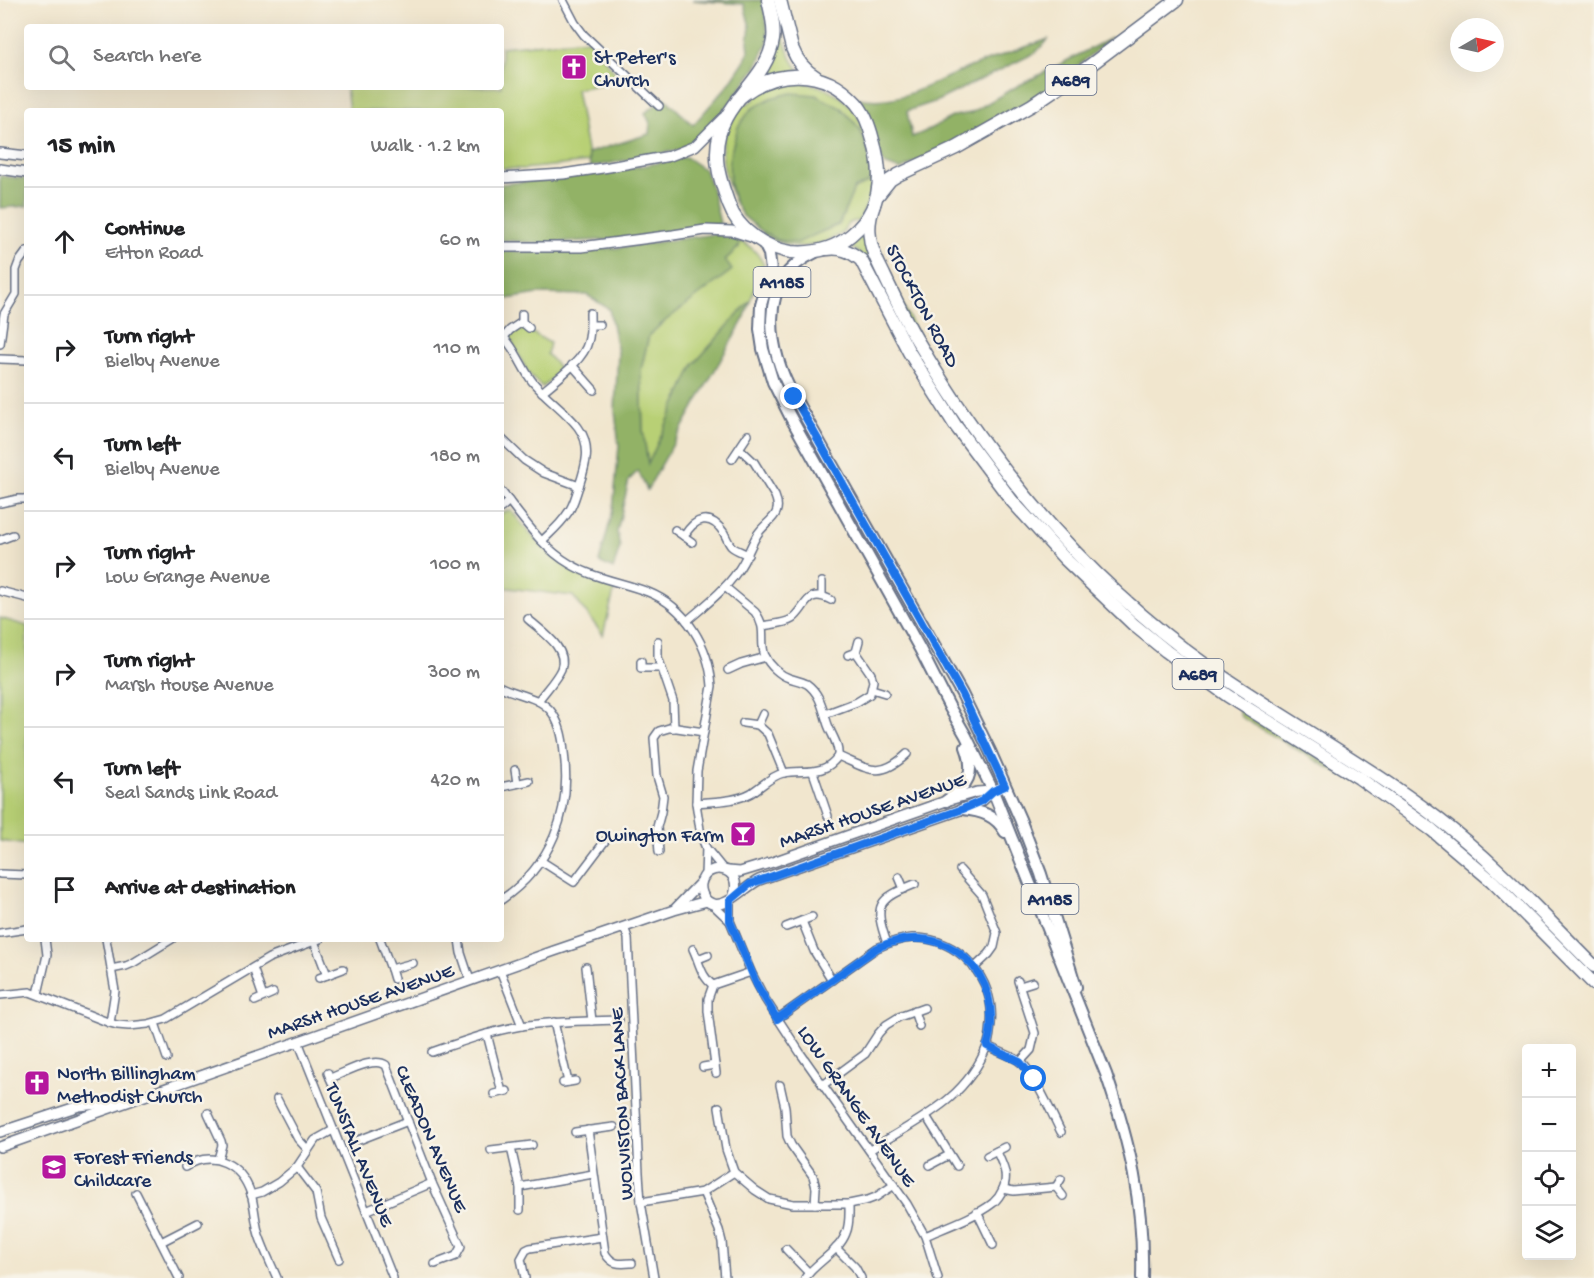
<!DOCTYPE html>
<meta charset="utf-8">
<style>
:root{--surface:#fff;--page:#f2f2f2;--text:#202124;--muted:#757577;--line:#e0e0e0}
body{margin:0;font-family:"Gochi Hand",sans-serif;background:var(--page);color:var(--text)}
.controls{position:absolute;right:18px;bottom:18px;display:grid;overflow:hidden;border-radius:6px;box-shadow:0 6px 24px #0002}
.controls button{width:54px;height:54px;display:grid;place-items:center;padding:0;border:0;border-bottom:2px solid var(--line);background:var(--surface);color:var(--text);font:30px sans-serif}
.compass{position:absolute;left:1450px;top:18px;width:54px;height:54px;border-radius:50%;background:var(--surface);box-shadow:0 6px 24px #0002;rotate:81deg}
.stop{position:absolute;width:18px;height:18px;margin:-14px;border:4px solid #1a73e8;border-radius:50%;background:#fff}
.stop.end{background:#1a73e8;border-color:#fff;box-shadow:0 2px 6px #0008}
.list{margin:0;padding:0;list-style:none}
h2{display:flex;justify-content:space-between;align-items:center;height:78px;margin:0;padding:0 24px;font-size:26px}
h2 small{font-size:20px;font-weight:400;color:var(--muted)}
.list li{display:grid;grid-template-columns:39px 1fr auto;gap:18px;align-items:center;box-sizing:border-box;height:108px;padding:0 24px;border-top:2px solid var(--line)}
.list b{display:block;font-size:22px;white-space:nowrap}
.list p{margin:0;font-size:20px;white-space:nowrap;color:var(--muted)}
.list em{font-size:20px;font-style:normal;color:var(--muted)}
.icon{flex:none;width:33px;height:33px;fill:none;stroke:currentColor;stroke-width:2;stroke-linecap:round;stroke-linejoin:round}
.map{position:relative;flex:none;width:1594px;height:1278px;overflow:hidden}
.search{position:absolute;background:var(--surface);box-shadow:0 6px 24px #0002;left:24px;top:24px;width:480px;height:66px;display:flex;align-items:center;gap:15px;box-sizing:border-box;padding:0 21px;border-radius:6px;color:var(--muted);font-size:22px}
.panel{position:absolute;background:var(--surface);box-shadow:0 6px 24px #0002;left:24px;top:108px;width:480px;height:834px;border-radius:6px}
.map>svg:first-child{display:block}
.green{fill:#b8d075;stroke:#6a806a;stroke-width:1.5}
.forest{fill:#92b266;stroke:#567062;stroke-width:1.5}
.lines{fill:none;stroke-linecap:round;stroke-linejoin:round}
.street-casing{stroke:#666f85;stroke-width:10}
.secondary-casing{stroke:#666f85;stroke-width:12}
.primary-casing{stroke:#666f85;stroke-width:14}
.highway-casing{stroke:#666f85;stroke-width:15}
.street{stroke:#fff;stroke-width:7}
.secondary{stroke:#fff;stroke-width:9}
.primary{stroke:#fff;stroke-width:10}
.highway{stroke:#fff;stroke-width:12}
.route{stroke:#1a73e8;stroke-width:8}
.labels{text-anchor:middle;stroke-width:5;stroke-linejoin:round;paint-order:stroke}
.shield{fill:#f7f3e8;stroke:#5d6a87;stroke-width:1.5}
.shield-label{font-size:18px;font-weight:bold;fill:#1b2f5e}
.poi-label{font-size:20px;fill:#1b2f5e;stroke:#f7f3e8;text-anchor:start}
.street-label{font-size:20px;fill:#1b2f5e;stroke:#f7f3e8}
</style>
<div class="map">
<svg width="1594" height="1278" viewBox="0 0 1594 1278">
<rect width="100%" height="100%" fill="#f7f3e8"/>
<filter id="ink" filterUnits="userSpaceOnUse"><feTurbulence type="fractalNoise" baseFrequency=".0167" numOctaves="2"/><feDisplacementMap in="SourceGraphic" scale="12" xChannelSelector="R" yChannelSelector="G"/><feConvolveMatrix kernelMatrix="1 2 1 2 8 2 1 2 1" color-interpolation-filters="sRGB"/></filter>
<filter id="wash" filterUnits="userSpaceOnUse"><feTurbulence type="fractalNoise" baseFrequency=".008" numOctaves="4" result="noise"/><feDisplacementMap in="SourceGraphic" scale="24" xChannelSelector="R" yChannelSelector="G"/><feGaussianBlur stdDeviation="1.35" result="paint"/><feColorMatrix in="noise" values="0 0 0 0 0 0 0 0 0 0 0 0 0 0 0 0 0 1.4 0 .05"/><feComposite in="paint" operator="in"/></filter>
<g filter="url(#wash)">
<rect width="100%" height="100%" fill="#f1e6ce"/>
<g class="green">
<path d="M771,0h5c5,24 7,51 23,70l-39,9 10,-15z"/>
<polygon points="589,39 621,81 576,89 589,162 523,169 501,168 501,111 349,111 346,87 501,87 501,47"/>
<path d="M795,81c30,4 53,14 67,43 5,11 6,25 9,37l-11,-32 -19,-21 -107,93c-13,-38 -21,-63 8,-97l7,-1 6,-4v-6l21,-10z"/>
<path d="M874,180c-3,15 -7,28 -16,41 -8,0 -13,4 -15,12 -31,18 -47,16 -80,4v-5l14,8 44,-8 18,-7 15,-36z"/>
<polygon points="865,229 958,415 955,417 906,337 858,252 847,245"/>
<path d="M740,241c12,6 18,12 24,24l-14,36 -14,15 -67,104 -21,45 -5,-34 -2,-61 8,-35 16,-14 66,-51 -6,-10 14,-13z"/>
<polygon points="522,327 550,343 547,354 561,370 544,386 542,387 528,373 510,338 511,334"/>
<path d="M511,510c21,28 44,54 77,69 8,4 18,6 27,9l-12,47 -30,-39 -72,-9v-72l2,-3z"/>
<polygon points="0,618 27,626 27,845 0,841"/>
<polygon points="1241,710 1345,774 1344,776 1341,775 1241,717 1239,711"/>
</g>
<g class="forest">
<polygon points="692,0 762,0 767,25 768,41 756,68 721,115 695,140 679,150 590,167 588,153 649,134 650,123 645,113 665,98 693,125 729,84 745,60 749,51 748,42 750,27 744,4"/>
<path d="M1111,38l-61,51 -84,48 -66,33 -16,-6 -25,-66c37,8 69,-13 102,-27 28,-12 59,-22 88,-32l-14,14 -98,48 -30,10 5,26 12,-5 30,-16 17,-3 39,-23z"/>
<polygon points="791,93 816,95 841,108 860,129 871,161 874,180 854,189 839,224 797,243 777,240 760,230 742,215 734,201 730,185 729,159 738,127 751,109 771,98"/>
<path d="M686,157l19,13 6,16 9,37 -4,3 -87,13 -91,4 -37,-3v-56c62,-6 124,-13 185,-27z"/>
<polygon points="0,176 27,179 27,206 0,208"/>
<polygon points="715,234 740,241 739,247 725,260 732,270 665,321 649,335 641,370 643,431 648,464 694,364 750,301 745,317 647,490 638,471 629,480 617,532 620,547 613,569 599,562 613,510 619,446 615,411 618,353 609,309 587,295 538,294 501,300 501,251 538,252 616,248"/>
</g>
</g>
<g filter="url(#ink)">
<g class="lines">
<defs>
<g id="street">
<polyline points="563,0 575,23 584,35 659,106"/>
<polyline points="522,314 522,322 529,328"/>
<polyline points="590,325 600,325"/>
<path d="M501,336c11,5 22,34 31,45 14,17 33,29 46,46 15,20 7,41 0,62 -3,9 -5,18 -11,25 -6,10 -17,19 -25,27"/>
<polyline points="504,337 510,330 522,322"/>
<polyline points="0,344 4,314 16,294 16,270 19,262 27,251"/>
<polyline points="0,359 27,360"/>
<polyline points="572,365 594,390"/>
<path d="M542,392c14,-12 42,-32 46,-50 3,-9 2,-20 2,-29"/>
<polyline points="501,438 524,460 544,473 579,486"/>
<polyline points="732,459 748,435"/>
<path d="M501,491c21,26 40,56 69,73 25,15 52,18 78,28 38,15 61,54 64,94l-15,85 -1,32 5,33 5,12 17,21"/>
<polyline points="0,503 18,499 27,499"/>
<polyline points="501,508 509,501"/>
<polyline points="675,530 692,542"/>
<path d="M684,536c11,-18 26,-24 40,-3 2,4 4,9 7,13 4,4 11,6 17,9"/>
<polyline points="0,540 13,535"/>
<path d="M725,587l30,25c13,17 4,29 10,44 5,10 15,19 24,22 6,2 12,3 18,6 14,10 16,27 21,41 4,11 11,19 10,31"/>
<polyline points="0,591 27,598"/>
<polyline points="822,596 822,582"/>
<path d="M528,619c13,12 41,29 33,50 -5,11 -16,22 -23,32"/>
<path d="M687,621c17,-15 37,-30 50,-49 9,-12 13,-25 20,-37 9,-15 27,-18 18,-39l-21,-34 -14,-13"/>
<path d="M763,626c9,-2 21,-2 29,-7 15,-10 13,-32 39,-19"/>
<polyline points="658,641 658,657 673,701 674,728"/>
<polyline points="848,655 856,652 859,641"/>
<polyline points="641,661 641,668 661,668"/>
<polyline points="728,670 741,664 766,657"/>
<path d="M501,687c16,8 36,9 49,23 10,12 13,28 14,43 8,59 -13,113 -63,147"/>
<polyline points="872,689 885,693"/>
<polyline points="825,714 857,702 870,694 873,681 871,674 856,652"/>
<polyline points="743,723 758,725 768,734 784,773"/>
<polyline points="758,725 763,714"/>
<path d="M838,756c31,13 41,24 69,-2"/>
<polyline points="515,770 517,783"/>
<polyline points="813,772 828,816"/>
<polyline points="501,787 529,781"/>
<path d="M696,803c19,-2 38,-1 55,-10 10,-6 20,-17 32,-20 21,-4 41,4 55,-17"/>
<polyline points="659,852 657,827 661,812 663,796 657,776 654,738 659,731 669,728 677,728 704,732"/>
<polyline points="541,861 574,882 605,841"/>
<polyline points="960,870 982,895 997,933 994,947 989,954 974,968"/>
<polyline points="0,874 27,875"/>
<polyline points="705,875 706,848"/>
<polyline points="899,877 904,889"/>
<polyline points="730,901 730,921 751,972 765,999 801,1054 907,1204 925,1236 938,1278"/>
<polyline points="712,904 730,921"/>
<polyline points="802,921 814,951 832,980"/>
<polyline points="624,927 628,938 639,1173 641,1202 654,1278"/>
<polyline points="786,927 812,917"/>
<polyline points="0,933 27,929"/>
<polyline points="106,939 115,991 110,1023"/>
<polyline points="380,939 391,969"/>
<polyline points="459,939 461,953 470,980"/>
<polyline points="314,941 327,975"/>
<path d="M887,943c-14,-39 -9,-44 28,-59"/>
<path d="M693,949c6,12 8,28 20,36"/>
<polyline points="698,959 708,955"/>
<polyline points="586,967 592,1021"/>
<polyline points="253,968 263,997"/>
<polyline points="111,969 126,966 133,963 172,939"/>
<polyline points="500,970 522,1026"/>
<polyline points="319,978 343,969"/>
<polyline points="394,979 391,969 413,963"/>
<polyline points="1018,981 1035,1033 1031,1050 1020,1062"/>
<polyline points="1020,986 1033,982"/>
<polyline points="38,994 47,955 45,939"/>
<polyline points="0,995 30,992 110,1023 117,1025 129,1026 148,1024 166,1019 269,958 320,939"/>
<polyline points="255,1001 273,993"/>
<polyline points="914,1011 919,1026"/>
<path d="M777,1019l100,-71c11,-5 22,-9 35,-10 46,-2 84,41 79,86 -1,7 -1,15 -4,22 -22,56 -71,74 -117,104"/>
<polyline points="554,1022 568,1082"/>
<polyline points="155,1023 167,1058"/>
<polyline points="487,1034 502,1092"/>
<polyline points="298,1041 393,1278"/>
<path d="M987,1046c10,5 26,10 34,16 13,11 32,54 40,70"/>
<path d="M432,1052c29,-10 59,-21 89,-26 32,-5 66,-5 98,-6"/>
<polyline points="703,1067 715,1065"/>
<polyline points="328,1073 333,1085"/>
<polyline points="716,1073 708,1011 708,999 713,985 751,972"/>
<path d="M330,1078c15,-5 43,-22 56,-13l46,118 29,64 -5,9 -21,8"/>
<polyline points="563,1083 575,1081"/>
<polyline points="780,1085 785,1107 787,1136 791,1145 813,1176 816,1188 815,1204"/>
<polyline points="823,1085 865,1054 878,1034 886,1025 899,1017 924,1008"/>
<polyline points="494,1094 507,1091"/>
<polyline points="277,1099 298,1139 308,1150"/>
<polyline points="719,1107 726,1149 734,1172 755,1190 769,1199 793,1204 849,1204 868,1200 876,1197 894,1185"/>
<polyline points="208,1113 221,1141 222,1145 218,1159"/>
<polyline points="926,1116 957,1166"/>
<path d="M588,1130l17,123c7,12 14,11 27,10"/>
<polyline points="575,1132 614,1127"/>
<polyline points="359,1140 408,1121"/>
<polyline points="511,1148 520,1187 520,1210"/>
<polyline points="491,1150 532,1145"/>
<polyline points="987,1156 1005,1147"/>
<polyline points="930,1165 949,1155"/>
<path d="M185,1167c28,-18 56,-3 66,27 4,13 4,28 8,41 5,15 12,29 18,43"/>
<polyline points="297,1167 316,1192 321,1218 339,1259"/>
<polyline points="1061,1179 1056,1187 1063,1196"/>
<polyline points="520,1187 593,1174"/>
<polyline points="1003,1189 1014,1191 1056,1187"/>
<polyline points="703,1192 719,1230 722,1242 725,1278"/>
<polyline points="136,1193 179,1278"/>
<polyline points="251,1195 262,1192 279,1182 297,1167 315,1140 333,1130"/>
<polyline points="641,1202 703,1192 734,1172"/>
<polyline points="366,1211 432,1183"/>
<polyline points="977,1212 993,1245"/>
<path d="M925,1236c21,-9 50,-19 68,-33 8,-7 14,-19 12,-30 -1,-7 -6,-15 -8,-22"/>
<polyline points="161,1242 198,1223"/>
<polyline points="836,1248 855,1267 861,1278"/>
<polyline points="786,1249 809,1273"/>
<polyline points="525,1278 521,1259 526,1250 530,1248 602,1237"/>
<path d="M805,1278c11,-16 34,-26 41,-45 4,-9 3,-19 3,-29"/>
</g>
<g id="secondary">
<polyline points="0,153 27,156"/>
<polyline points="0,169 27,173"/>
<polyline points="501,178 563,174 609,167 670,156 695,146 723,118"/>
<polyline points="501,247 581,247 673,235 705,230 732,231 751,237"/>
<polyline points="728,871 740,872 773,862 946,801 977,792 993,791"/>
<path d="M733,898c13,-33 -28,-38 -32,-14 -1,6 2,13 6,17 16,13 37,-14 52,-21l204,-71 19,-8 11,-10 12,-5"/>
<polyline points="676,908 701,882"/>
<polyline points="0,1132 79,1106 117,1102"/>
<polyline points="0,1147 554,951 674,910 707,901"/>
</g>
<g id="primary">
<path d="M763,242l6,12 2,16 -10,35 -1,24 3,20 10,33 18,36 129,231 30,59 16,28 27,55 113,283c24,70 38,129 36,204"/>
<path d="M814,253c-60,28 -45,98 -20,144l168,297 28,57 30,68 21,55 35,113"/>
<path d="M946,801c22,-15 30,-28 20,-54"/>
<path d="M963,809c18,2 33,6 42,23"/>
</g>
<g id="highway">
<path d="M780,0l12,48c5,13 12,22 24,29"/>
<path d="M738,99c36,-31 86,-32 118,4 9,10 14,25 17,37 11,36 9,70 -22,95 -17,14 -38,19 -60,17 -26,-4 -53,-22 -62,-47 -6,-17 -13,-36 -12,-53 0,-49 50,-69 56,-112 2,-13 -2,-27 -5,-40"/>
<polyline points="878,195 890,180 898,175 956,148 1032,105 1085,69 1177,0"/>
<path d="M874,205c-4,11 -6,21 -4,32 1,14 9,27 15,40 10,21 20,43 32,63 75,128 172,243 294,329 74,51 154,94 226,149 57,43 106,97 157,148"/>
<path d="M827,249c14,-2 23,2 34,11l48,92 46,73 57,76 52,57 70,67 32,26 62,45 131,82 73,52 60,51 102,103"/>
</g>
</defs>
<use href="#street" class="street-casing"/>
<use href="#secondary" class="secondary-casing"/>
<use href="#primary" class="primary-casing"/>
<use href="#highway" class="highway-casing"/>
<use href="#street" class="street"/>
<use href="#secondary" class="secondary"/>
<use href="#primary" class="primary"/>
<use href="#highway" class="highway"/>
</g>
</g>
<g class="lines" filter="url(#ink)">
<path class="route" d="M794,397l168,297 43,92 -12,5 -11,10 -19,8 -213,75 -20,17v20l27,64 20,34 100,-71c68,-33 131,27 110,98l33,16 14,17"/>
</g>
<defs>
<symbol id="church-square" viewBox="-11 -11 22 22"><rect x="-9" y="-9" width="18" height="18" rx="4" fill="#b5179e" stroke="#f7f3e8"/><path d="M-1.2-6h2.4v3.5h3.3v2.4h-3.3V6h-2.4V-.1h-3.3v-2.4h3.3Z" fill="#fff"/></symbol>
<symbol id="bar-square" viewBox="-11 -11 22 22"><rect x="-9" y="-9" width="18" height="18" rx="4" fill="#b5179e" stroke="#f7f3e8"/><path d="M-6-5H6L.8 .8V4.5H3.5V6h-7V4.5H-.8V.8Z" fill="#fff"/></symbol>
<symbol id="school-square" viewBox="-11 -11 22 22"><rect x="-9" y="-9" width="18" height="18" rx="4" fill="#b5179e" stroke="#f7f3e8"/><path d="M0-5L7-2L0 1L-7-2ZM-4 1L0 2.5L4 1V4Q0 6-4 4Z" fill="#fff"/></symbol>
</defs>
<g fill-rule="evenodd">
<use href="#church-square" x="559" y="52" width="30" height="30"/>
<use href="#bar-square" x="728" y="819" width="30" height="30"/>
<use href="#church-square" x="22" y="1068" width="30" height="30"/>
<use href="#school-square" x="39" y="1152" width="30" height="30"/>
</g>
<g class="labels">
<g class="shield">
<rect x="1045.5" y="65" width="51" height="30" rx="4.5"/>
<rect x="753.5" y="267" width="57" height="30" rx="4.5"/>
<rect x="1172.5" y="659" width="51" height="30" rx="4.5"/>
<rect x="1021.5" y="884" width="57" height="30" rx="4.5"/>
</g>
<g class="shield-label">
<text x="1071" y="86">A689</text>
<text x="782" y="288">A1185</text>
<text x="1198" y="680">A689</text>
<text x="1050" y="905">A1185</text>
</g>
<g class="poi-label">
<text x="594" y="63">St Peter's<tspan x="594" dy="23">Church</tspan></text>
<text x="724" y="841" text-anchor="end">Owington Farm</text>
<text x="57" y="1079">North Billingham<tspan x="57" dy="23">Methodist Church</tspan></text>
<text x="74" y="1163">Forest Friends<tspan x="74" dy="23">Childcare</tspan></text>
</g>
<g class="street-label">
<text transform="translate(924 305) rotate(62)" y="7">STOCKTON ROAD</text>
<text transform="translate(872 809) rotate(-19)" y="7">MARSH HOUSE AVENUE</text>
<text transform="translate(360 1000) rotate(-19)" y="7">MARSH HOUSE AVENUE</text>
<text transform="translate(620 1104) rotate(-93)" y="7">WOLVISTON BACK LANE</text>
<text transform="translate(858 1105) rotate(55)" y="7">LOW GRANGE AVENUE</text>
<text transform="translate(433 1138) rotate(67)" y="7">CLEADON AVENUE</text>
<text transform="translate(361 1154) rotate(68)" y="7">TUNSTALL AVENUE</text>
</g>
</g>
</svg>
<div class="controls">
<button>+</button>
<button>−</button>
<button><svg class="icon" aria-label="locate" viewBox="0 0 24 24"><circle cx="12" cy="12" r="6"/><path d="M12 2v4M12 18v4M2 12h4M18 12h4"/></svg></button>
<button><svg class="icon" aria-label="layers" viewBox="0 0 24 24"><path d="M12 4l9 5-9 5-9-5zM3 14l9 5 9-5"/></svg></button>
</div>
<svg class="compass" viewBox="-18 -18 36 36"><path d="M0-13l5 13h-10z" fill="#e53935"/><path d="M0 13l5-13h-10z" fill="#757577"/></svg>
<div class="stop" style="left:1034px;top:1079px"></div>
<div class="stop end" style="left:794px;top:397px"></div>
<div class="search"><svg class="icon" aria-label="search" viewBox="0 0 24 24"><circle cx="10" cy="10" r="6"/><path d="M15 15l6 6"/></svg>Search here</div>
<section class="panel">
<h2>15 min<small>Walk · 1.2 km</small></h2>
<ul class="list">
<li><svg class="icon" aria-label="ahead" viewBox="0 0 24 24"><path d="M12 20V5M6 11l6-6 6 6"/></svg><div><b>Continue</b><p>Etton Road</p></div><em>60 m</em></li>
<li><svg class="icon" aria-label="right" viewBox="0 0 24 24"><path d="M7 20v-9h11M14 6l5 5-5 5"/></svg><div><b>Turn right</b><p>Bielby Avenue</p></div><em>110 m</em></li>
<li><svg class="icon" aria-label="left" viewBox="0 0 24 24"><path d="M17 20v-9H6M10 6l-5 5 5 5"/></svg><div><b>Turn left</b><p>Bielby Avenue</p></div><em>180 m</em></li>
<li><svg class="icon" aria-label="right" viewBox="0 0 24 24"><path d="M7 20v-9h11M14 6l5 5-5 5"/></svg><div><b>Turn right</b><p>Low Grange Avenue</p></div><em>100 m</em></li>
<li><svg class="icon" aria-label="right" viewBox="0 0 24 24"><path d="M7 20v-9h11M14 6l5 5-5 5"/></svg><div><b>Turn right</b><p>Marsh House Avenue</p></div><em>300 m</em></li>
<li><svg class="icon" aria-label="left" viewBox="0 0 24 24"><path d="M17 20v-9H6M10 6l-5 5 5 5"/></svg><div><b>Turn left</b><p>Seal Sands Link Road</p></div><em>420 m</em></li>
<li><svg class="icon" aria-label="arrive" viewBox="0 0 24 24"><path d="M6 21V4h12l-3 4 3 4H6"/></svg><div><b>Arrive at destination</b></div></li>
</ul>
</section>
</div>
